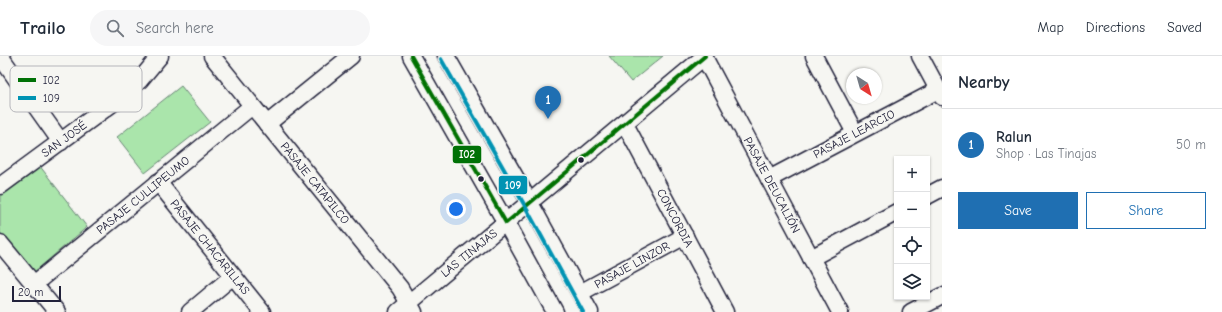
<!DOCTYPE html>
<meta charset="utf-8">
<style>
:root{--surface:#fff;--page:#f6f6f7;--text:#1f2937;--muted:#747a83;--line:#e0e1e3;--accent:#1f6fb2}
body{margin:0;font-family:"Comic Neue",sans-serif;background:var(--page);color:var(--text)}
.controls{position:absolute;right:12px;bottom:12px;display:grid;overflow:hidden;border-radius:0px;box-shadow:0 1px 3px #0004}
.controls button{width:36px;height:36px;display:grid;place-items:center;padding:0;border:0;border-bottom:1px solid var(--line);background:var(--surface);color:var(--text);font:20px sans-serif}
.compass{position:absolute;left:846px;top:12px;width:36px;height:36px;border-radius:50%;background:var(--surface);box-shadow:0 1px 3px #0004;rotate:143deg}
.scale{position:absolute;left:12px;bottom:10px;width:49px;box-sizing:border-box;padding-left:4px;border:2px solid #22223b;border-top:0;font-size:11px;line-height:14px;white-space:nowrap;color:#22223b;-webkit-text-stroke:3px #f6f6f2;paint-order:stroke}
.you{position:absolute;left:456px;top:153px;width:14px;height:14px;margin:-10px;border:3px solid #fff;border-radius:50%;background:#1a73e8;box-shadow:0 0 0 6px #1a73e833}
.badge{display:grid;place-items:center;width:26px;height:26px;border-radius:50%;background:var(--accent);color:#fff;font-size:13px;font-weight:700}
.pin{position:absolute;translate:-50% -33px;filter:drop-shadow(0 1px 2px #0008)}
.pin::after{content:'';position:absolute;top:21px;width:14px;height:12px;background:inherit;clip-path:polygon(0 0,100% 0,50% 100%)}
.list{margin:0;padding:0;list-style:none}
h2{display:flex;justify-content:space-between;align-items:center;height:52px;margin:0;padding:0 16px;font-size:17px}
h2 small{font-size:13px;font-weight:400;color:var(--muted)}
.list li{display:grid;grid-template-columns:26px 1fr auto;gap:12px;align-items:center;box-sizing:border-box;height:72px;padding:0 16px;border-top:1px solid var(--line)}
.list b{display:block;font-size:15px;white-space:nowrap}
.list p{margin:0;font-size:13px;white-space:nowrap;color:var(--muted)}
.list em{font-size:13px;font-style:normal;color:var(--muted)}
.actions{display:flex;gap:8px;padding:12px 16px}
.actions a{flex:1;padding:9px 0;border:1px solid var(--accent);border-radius:0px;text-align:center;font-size:14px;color:var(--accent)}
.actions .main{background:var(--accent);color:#fff}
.icon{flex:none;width:22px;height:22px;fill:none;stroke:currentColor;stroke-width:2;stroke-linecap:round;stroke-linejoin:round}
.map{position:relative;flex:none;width:942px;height:256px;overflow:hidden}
header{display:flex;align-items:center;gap:24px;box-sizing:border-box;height:56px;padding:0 20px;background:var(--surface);border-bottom:1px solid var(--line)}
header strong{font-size:19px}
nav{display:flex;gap:22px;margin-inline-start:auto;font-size:14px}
.search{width:280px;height:36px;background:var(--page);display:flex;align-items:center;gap:10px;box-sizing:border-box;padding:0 14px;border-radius:22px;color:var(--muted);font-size:15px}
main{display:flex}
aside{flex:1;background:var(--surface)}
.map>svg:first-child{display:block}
.green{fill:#aae5ab;stroke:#668473}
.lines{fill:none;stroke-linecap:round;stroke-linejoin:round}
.minor-casing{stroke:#22223b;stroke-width:19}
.minor{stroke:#f6f6f2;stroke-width:16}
.bus-1-casing{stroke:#f6f6f2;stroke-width:7}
.bus-2-casing{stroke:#f6f6f2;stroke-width:7}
.bus-1{stroke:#007106;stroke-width:4}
.bus-2{stroke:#0093b3;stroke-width:4}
.bus-dot{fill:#22223b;stroke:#f6f6f2;stroke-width:1.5}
.labels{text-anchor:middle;stroke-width:3.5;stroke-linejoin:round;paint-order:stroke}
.street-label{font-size:12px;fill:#22223b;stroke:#f6f6f2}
.key{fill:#f6f6f2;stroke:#b6b6bb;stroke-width:1}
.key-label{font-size:11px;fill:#22223b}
.line-badge{stroke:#f6f6f2;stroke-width:1.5}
.badge-label{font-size:11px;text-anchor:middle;font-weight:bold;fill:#fff}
</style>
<header>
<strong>Trailo</strong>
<div class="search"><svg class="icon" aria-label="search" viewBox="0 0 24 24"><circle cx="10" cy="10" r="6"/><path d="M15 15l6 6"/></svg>Search here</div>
<nav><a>Map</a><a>Directions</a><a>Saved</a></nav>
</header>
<main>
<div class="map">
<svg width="942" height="256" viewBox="0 0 942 256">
<rect width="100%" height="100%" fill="#f6f6f2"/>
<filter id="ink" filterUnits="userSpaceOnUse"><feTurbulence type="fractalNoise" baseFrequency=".025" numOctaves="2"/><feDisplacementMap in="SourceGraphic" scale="8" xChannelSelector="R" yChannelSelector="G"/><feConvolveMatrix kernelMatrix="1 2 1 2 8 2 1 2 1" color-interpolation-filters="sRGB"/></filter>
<g filter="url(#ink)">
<g class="green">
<polygon points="609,0 663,0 631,26"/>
<polygon points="181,30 210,66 145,117 117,81"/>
<polygon points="39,109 87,171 33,217 0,177 0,138"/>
</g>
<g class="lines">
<defs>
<g id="minor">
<polyline points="0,0 61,86"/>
<polyline points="212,0 400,232 414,256"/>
<polyline points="411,0 506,167 555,256"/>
<polyline points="446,0 530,147 590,256"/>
<polyline points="814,0 855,77"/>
<polyline points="920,0 942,41"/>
<polyline points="704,1 840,256"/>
<polyline points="267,68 351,0"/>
<polyline points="625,68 725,256"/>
<polyline points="769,123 938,34"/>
<polyline points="158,126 262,256"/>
<polyline points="0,130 121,41 140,24 160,0"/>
<polyline points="927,140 942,132"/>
<polyline points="0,187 57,256"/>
<polyline points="811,202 897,156"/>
<polyline points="34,228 252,50"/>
<polyline points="580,237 685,180"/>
<polyline points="190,256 233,220"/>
<polyline points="398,256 705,0"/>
<polyline points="911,256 942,240"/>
</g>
</defs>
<use href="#minor" class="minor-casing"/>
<use href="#minor" class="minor"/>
<defs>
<polyline id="bus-1" points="411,0 506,167 705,0"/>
<polyline id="bus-2" points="441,3 525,150 583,256"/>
</defs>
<use href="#bus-1" class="bus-1-casing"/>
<use href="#bus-2" class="bus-2-casing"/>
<use href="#bus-1" class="bus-1"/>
<use href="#bus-2" class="bus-2"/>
</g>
</g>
<g class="bus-dot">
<circle cx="581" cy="104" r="3.5"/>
<circle cx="481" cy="123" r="3.5"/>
</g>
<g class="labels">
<g class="street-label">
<text transform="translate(854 78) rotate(-28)" y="4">PASAJE LEARCIO</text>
<text transform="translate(64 83) rotate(-36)" y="4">SAN JOSÉ</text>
<text transform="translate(315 127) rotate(51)" y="4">PASAJE CATAPILCO</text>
<text transform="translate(772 129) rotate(62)" y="4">PASAJE DEUCALIÓN</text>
<text transform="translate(143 139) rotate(-39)" y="4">PASAJE CULLIPEUMO</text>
<text transform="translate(675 162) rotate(62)" y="4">CONCORDIA</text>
<text transform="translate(210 191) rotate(51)" y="4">PASAJE CHACARILLAS</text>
<text transform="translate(469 197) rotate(-39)" y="4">LAS TINAJAS</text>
<text transform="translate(632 209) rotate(-29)" y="4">PASAJE LINZOR</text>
</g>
</g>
<rect x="10" y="10" width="132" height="46" rx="6" class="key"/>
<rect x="18" y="22" width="18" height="4" fill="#007106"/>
<rect x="18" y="40" width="18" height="4" fill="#0093b3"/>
<g class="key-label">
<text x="43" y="28">I02</text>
<text x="43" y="46">109</text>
</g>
<g class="line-badge">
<rect x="452" y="89" width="30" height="19" rx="4" fill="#007106"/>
<rect x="498" y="119" width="30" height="20" rx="4" fill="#0093b3"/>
</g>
<g class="badge-label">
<text x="467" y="102">I02</text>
<text x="513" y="133">109</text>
</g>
</svg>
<div class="controls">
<button>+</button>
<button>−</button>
<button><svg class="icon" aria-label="locate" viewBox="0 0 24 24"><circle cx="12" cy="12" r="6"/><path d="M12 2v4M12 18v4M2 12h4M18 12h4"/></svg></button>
<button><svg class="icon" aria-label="layers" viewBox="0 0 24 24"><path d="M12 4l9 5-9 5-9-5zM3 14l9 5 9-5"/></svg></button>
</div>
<svg class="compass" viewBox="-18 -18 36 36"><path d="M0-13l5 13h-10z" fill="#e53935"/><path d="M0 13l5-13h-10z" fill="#747a83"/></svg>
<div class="scale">20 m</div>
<div class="you"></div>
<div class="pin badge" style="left:548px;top:63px">1</div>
</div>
<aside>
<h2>Nearby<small></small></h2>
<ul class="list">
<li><span class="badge">1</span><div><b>Ralun</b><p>Shop · Las Tinajas</p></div><em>50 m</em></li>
</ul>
<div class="actions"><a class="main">Save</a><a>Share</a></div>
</aside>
</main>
